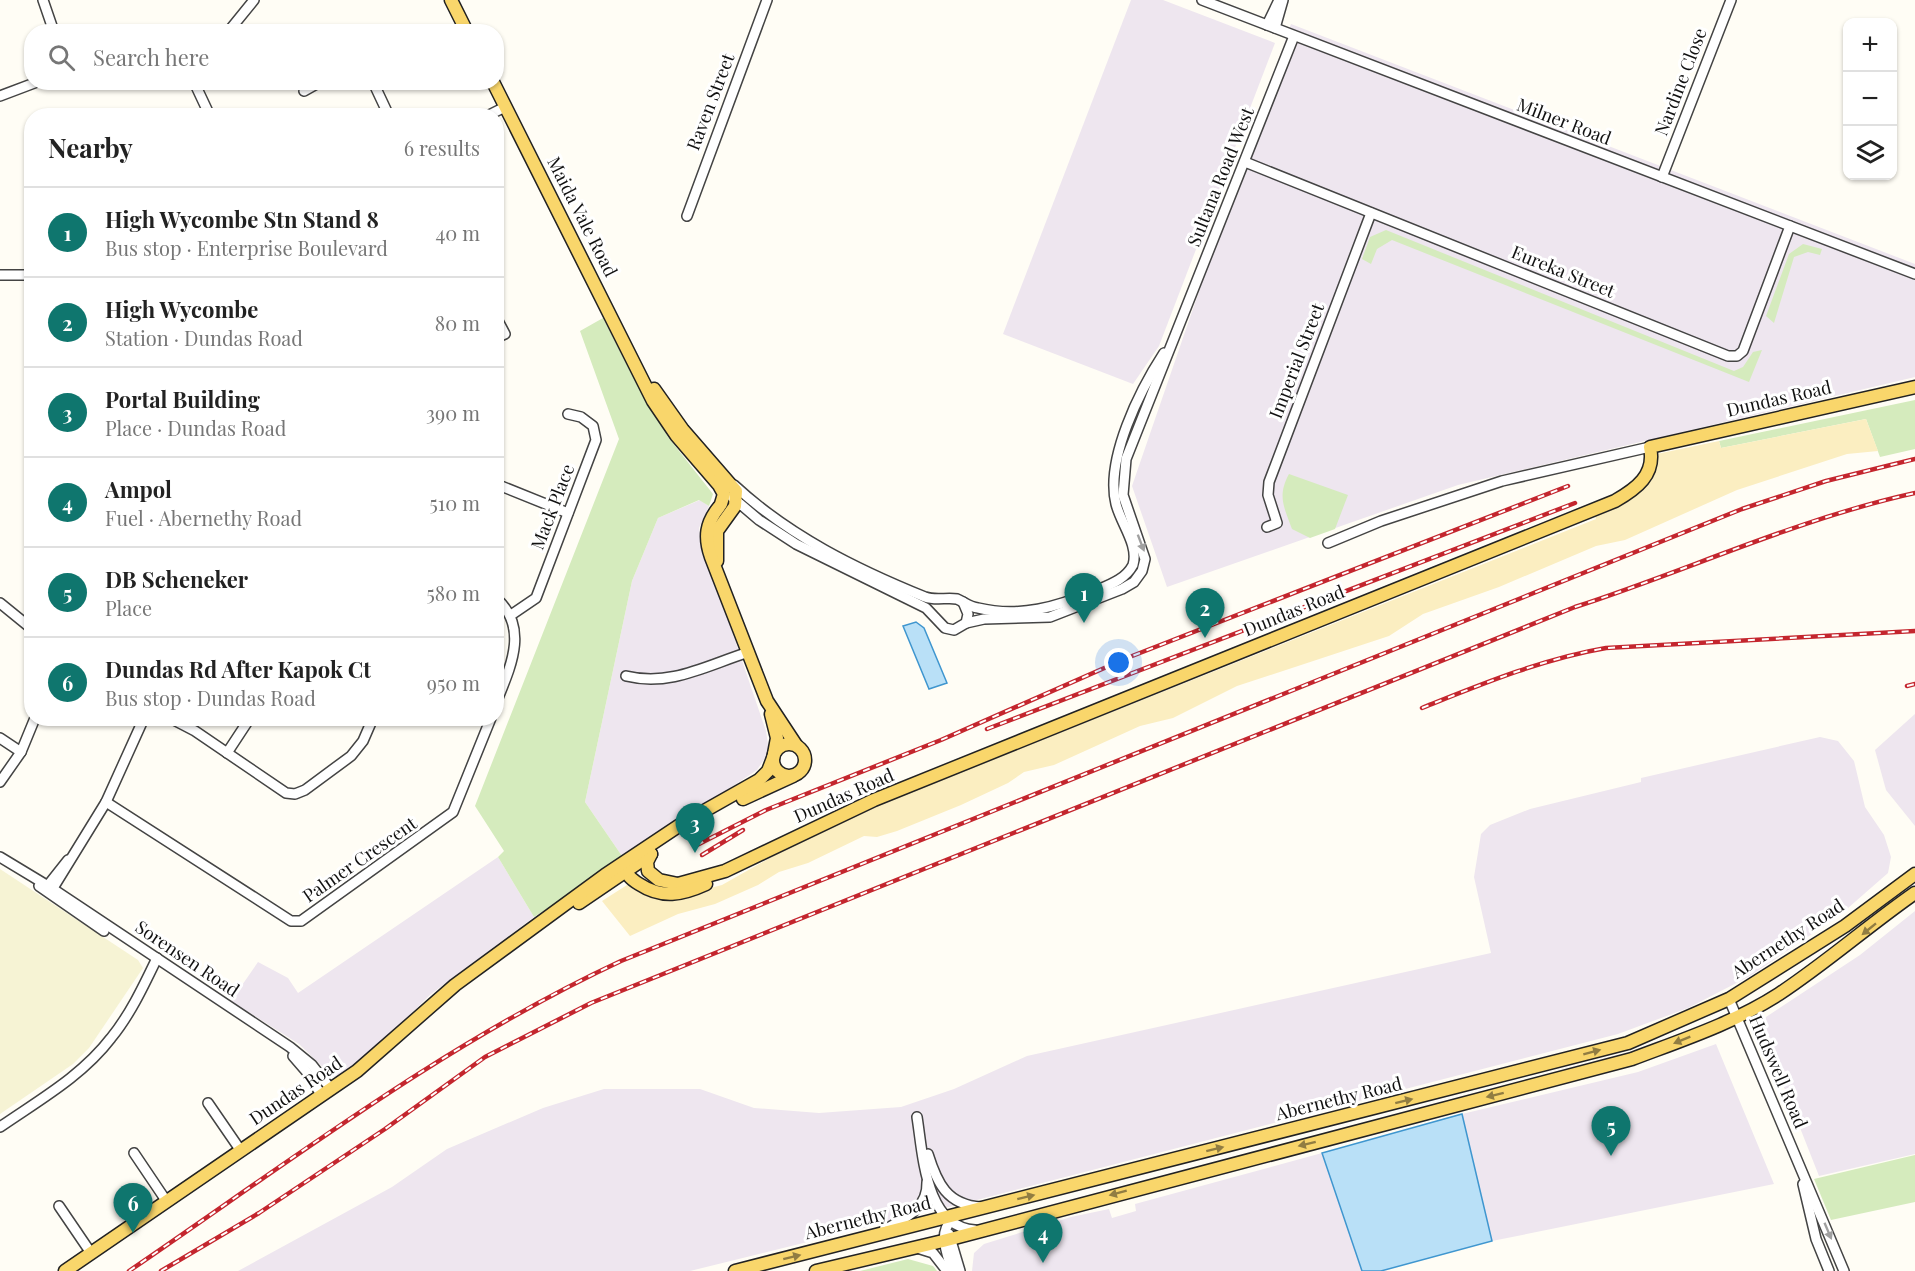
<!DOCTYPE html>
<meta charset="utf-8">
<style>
:root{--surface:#fff;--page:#f6f6f6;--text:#222;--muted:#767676;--line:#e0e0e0;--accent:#0f766e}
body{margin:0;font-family:"Playfair Display",serif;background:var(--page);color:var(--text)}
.controls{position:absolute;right:18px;top:18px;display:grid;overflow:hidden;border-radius:12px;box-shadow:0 2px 4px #0004}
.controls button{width:54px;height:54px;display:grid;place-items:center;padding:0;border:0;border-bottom:2px solid var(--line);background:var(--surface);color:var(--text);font:30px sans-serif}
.you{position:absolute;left:1119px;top:663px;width:21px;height:21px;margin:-15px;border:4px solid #fff;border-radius:50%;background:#1a73e8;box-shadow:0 0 0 9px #1a73e833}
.badge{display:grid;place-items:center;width:39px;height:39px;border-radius:50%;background:var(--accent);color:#fff;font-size:20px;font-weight:700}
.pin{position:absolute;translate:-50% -50px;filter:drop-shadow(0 2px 3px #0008)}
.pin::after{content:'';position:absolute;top:32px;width:21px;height:18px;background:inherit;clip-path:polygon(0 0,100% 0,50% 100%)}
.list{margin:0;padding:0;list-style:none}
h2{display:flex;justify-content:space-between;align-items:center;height:78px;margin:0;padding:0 24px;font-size:26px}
h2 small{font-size:20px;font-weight:400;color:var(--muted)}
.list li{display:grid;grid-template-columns:39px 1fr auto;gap:18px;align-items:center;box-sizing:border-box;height:90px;padding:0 24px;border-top:2px solid var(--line)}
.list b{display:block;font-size:22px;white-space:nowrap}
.list p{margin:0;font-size:20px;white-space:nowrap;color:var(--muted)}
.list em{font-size:20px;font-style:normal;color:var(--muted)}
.icon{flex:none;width:33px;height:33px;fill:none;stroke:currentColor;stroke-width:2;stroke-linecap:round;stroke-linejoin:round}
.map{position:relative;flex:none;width:1915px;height:1271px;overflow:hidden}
.search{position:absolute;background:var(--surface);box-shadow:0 2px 4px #0004;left:24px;top:24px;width:480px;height:66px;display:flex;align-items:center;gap:15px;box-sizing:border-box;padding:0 21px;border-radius:24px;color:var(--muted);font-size:22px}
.panel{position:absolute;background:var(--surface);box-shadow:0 2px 4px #0004;left:24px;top:108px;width:480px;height:618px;border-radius:24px}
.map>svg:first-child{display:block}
.industrial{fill:#eee6ef}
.farmland{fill:#f6f3d4}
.green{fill:#d5ebbd}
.sand{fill:#fbeec1}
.water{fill:#b9e0f7;stroke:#3f96cf;stroke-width:1.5}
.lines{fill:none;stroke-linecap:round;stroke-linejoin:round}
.minor-casing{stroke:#444;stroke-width:12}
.major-casing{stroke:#222;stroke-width:15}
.minor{stroke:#fff;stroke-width:9}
.major{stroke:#f9d66b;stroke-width:12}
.rail-casing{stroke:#c4262e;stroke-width:4.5}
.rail{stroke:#fff;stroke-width:2;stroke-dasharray:7;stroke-linecap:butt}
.oneway{fill:#a0a0a0}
.oneway2{fill:#917d42}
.labels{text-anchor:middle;stroke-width:6;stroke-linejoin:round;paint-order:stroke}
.street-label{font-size:18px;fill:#111;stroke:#fff}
</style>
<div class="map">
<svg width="1915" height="1271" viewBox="0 0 1915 1271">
<rect width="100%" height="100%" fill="#fffdf5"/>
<g class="industrial">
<polygon points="1131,0 1163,0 1275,43 1159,346 1133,384 1003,334"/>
<polygon points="1291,24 1915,264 1915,377 1458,485 1167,587 1132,486"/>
<polygon points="700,500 709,506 699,528 702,543 766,731 769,752 757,770 624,859 585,802 632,581 658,518"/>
<polygon points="1915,714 1915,826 1886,790 1875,750"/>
<polygon points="1820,737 1838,741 1854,761 1865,807 1884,835 1891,857 1888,873 1840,915 1750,976 1688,1008 1618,1034 973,1201 690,1271 238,1271 392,1187 447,1149 543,1108 604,1089 700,1089 754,1108 819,1113 901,1107 954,1089 1027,1056 1491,953 1474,877 1481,834 1490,825 1530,809 1641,782 1641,778"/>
<polygon points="498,857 534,917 431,994 375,1049 342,1075 333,1077 299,1044 231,1001 258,962 288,978 298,993"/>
<polygon points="1915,911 1915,1154 1819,1176 1763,1034 1766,1017 1860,955"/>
<polygon points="1716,1044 1774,1184 1492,1241 1462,1114 1638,1072"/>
<polygon points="1322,1153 1362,1271 972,1271 974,1253 984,1244 1071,1217 1109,1209 1112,1218 1136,1211 1135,1204"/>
</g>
<polygon class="farmland" points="0,869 138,960 143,968 89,1048 73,1064 0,1114"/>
<g class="green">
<polygon points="1386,230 1734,371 1743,367 1753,352 1762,350 1749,382 1392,240 1377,249 1371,264 1362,259 1370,237"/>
<polygon points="1803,244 1822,249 1820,255 1808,252 1794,257 1774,323 1766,316 1789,254"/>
<polygon points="603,318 630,371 668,437 713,494 709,506 699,500 658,518 632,581 585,802 624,859 534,917 498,857 504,851 475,806 619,439 580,331"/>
<polygon points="1915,400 1915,449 1880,457 1866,419 1721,448 1719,441"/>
<path d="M1289,474l59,21 -13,34 -25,9 -18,-9c-8,-22 -15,-33 -3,-55z"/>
<polygon points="1915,1155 1915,1202 1831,1220 1814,1179"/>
<polygon points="908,1259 933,1266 937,1271 860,1271"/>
</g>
<path class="sand" d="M1866,419l12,32 -31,3 -110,36 -112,50 -29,6 -97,41 -76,27 -34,22 -152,50 -64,32 -33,8 -86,39 -30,7 -16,11 -47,22 -64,26 -20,6 -13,-1 -56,27 -29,9 -21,13 -43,19 -37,10 -48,22 -28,-35 36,-23 35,13 22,1 27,-7 71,-40 86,-40 717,-286 -2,-6c38,-14 50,-19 63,-59l62,-13 2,7z"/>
<g class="water">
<polygon points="916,622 924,628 947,683 929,689 903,626"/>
<polygon points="1462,1114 1492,1241 1381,1271 1362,1271 1322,1153"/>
</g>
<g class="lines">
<defs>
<g id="minor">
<polyline points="43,0 54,32"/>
<polyline points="1202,0 1915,274"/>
<polyline points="1267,25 1279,0"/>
<polyline points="1275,28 1283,0"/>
<polyline points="228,32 254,0"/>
<polyline points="194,82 210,116"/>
<polyline points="373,82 389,116"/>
<polyline points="304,91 320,82"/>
<polyline points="0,96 37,82"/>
<polyline points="487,116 505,107"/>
<polyline points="1245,162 1728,356 1737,356 1743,351 1790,226"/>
<polyline points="1662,177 1731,0"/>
<polyline points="687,216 767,0"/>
<polyline points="0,275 32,275"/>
<polyline points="496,317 505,334 496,338"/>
<polyline points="496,484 568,513"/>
<path d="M734,485c55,51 122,84 191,112 11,4 22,0 32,2 7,3 13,8 21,9 42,10 79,-1 117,-17 14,-6 30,-11 38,-26 6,-20 -12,-41 -17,-61 -11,-45 24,-114 48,-151"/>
<polyline points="732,497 759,520 796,544 926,608 945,628 954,630 966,623 968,614 963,602"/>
<polyline points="1267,527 1277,523 1268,495 1269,482 1371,213"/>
<polyline points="1328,543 1381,521 1502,481 1650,447"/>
<path d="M496,598c34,30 14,70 0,105"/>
<polyline points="0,603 32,629"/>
<polyline points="511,615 536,598 596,440 593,426 581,417 568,414"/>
<polyline points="966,623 984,619 1050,617 1122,589 1134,582 1142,571 1145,559 1123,495 1126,459 1294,36"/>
<path d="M626,676c45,11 81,-11 123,-24"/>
<polyline points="170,718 195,731 286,793 295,794 305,790 351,756 363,741 373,718"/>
<polyline points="0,738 21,752"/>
<polyline points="227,753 250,718"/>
<polyline points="0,782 21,752 35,718"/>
<polyline points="106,802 291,921 301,921 453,812 491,718"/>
<polyline points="0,857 53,889 290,1047 312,1065 331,1089"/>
<polyline points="39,886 104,931"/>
<polyline points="45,889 68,860"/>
<polyline points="50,893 106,802 144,718"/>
<polyline points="1729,999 1844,1271"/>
<polyline points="293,1056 306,1071 322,1096"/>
<polyline points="208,1103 241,1151"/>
<path d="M917,1117c6,37 8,110 58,113"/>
<path d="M0,1127c39,-27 82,-51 111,-89 19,-23 33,-53 46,-80"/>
<polyline points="134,1153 167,1202"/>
<path d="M928,1154c9,29 19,51 53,53"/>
<polyline points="1803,1184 1816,1239 1829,1271"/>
<polyline points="59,1206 91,1253"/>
<path d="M884,1230c21,-12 44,-21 43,-48"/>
<polyline points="949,1234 960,1271"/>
<polyline points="917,1248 933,1253 947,1271"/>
<path d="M952,1271c-5,-19 -15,-37 1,-53"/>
</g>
<g id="major">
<polyline points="451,0 467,32"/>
<polyline points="493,82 653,401 676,435 719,485 724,494 721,504"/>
<polyline points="654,389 683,430 736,491 735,506 717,531 717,561"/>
<path d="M719,507c-13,16 -15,30 -8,50l56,144 29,44"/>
<polyline points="771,714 777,738 774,754"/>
<circle cx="789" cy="760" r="16"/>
<polyline points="743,799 793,776"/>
<path d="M651,854l-4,8 1,9 11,9 19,4 47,-13 149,-71 741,-299c21,-12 41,-26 35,-54l265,-60"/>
<path d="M626,866c0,9 5,13 13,18 23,15 43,11 67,0"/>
<polyline points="579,903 651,854"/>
<polyline points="65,1271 357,1071 455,985 605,875 683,823 759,780 768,771 773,758"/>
<polyline points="735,1271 1628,1043 1729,999 1845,926 1915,874"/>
<path d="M816,1271l127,-30 689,-182c50,-19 102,-36 147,-65 47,-31 90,-69 136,-101"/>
</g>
</defs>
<use href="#minor" class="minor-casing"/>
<use href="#major" class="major-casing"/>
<use href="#minor" class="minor"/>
<use href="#major" class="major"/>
<defs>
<g id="rail">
<polyline points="1907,686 1915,684"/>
<path d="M1422,708c60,-24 120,-49 184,-60l309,-17"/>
<polyline points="987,729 1575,503"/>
<polyline points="697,845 766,810 941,740 1127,658 1568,486"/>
<polyline points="702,855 743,830"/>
<path d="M129,1271c160,-109 316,-228 492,-310l1121,-452 84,-28 89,-22"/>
<path d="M161,1271l98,-58 126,-84 100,-72 106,-54 984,-396c114,-37 222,-88 340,-114"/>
</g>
</defs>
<use href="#rail" class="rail-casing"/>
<use href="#rail" class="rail"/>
</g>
<defs><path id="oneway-solid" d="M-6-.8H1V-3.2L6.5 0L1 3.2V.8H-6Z" transform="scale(1.5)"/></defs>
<g class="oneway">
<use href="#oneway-solid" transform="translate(1141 543) rotate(69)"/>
<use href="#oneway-solid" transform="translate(1828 1231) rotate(67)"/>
</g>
<g class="oneway2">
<use href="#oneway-solid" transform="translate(1869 929) rotate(141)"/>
<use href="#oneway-solid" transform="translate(1682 1040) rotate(158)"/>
<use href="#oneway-solid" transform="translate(1592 1052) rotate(-15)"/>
<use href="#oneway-solid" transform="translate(1495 1095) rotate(166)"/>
<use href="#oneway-solid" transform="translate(1404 1101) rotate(-14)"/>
<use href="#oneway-solid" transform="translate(1307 1144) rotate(166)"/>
<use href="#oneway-solid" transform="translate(1215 1149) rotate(-14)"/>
<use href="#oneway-solid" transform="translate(1118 1193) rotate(165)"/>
<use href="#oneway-solid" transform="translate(1026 1197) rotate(-14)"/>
<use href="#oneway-solid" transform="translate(792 1257) rotate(-14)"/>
</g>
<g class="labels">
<g class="street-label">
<text transform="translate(1681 82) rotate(-69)" y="6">Nardine Close</text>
<text transform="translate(711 102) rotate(-69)" y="6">Raven Street</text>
<text transform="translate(1564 122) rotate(21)" y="6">Milner Road</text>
<text transform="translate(1221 177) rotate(-68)" y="6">Sultana Road West</text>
<text transform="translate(582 217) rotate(63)" y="6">Maida Vale Road</text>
<text transform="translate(1563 272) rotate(22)" y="6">Eureka Street</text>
<text transform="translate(1297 361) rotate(-69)" y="6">Imperial Street</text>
<text transform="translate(1779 399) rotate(-13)" y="6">Dundas Road</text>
<text transform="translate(553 507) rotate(-69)" y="6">Mack Place</text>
<text transform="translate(1294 611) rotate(-22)" y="6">Dundas Road</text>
<text transform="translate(844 796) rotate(-24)" y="6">Dundas Road</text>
<text transform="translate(360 860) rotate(-35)" y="6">Palmer Crescent</text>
<text transform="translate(1788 939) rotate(-33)" y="6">Abernethy Road</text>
<text transform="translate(187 959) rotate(34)" y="6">Sorensen Road</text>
<text transform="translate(1778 1072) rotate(67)" y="6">Hudswell Road</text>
<text transform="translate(296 1091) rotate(-34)" y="6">Dundas Road</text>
<text transform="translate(1339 1099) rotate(-14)" y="6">Abernethy Road</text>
<text transform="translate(868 1218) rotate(-14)" y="6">Abernethy Road</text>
</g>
</g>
</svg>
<div class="controls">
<button>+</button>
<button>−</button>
<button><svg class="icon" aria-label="layers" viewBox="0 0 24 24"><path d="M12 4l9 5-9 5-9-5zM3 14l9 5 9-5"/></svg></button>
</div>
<div class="you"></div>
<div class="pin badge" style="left:1084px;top:623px">1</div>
<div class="pin badge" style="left:1205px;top:638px">2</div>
<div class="pin badge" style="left:695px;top:853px">3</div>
<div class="pin badge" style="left:1043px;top:1263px">4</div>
<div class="pin badge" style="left:1611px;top:1156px">5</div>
<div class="pin badge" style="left:133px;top:1233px">6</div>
<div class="search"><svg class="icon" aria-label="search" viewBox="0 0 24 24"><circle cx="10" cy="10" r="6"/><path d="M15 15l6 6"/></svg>Search here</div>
<section class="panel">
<h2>Nearby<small>6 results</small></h2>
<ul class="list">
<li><span class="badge">1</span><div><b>High Wycombe Stn Stand 8</b><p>Bus stop · Enterprise Boulevard</p></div><em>40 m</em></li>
<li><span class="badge">2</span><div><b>High Wycombe</b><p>Station · Dundas Road</p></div><em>80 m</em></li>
<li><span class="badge">3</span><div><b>Portal Building</b><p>Place · Dundas Road</p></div><em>390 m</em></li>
<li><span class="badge">4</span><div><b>Ampol</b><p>Fuel · Abernethy Road</p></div><em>510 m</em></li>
<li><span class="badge">5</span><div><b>DB Scheneker</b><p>Place</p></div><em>580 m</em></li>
<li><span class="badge">6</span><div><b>Dundas Rd After Kapok Ct</b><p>Bus stop · Dundas Road</p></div><em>950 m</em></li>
</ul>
</section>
</div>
